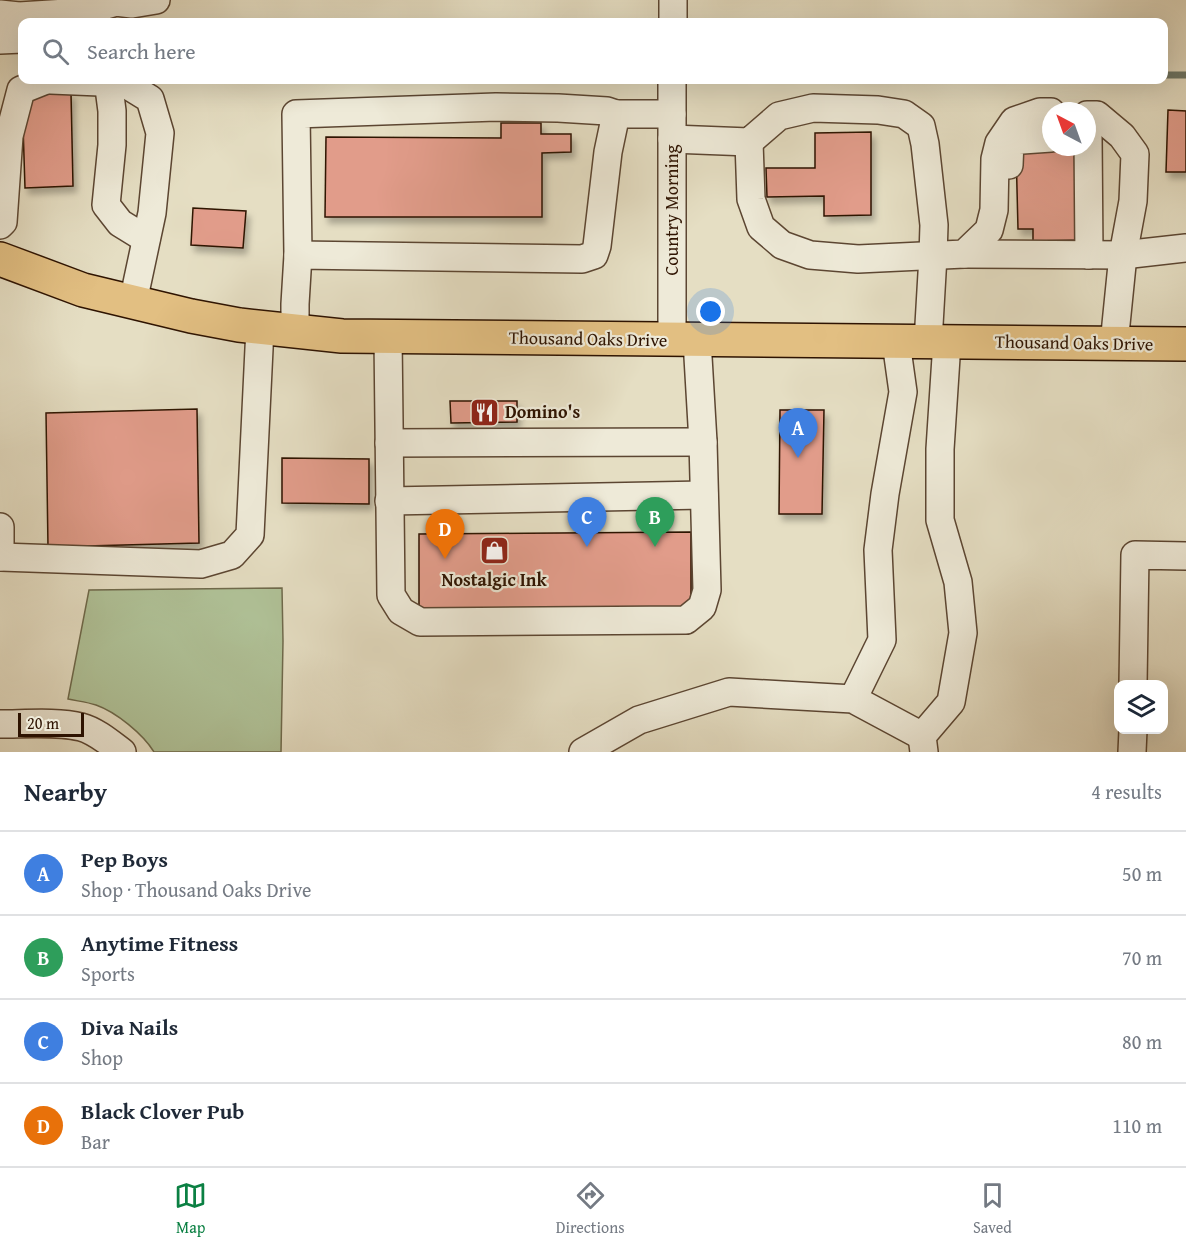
<!DOCTYPE html>
<meta charset="utf-8">
<style>
:root{--surface:#fff;--page:#f2f2f3;--text:#1f2937;--muted:#747a83;--line:#e0e1e3;--accent:#0b8043}
body{margin:0;font-family:"Gentium Book Plus",serif;background:var(--page);color:var(--text)}
.controls{position:absolute;right:18px;bottom:18px;display:grid;overflow:hidden;border-radius:12px;box-shadow:0 6px 24px #0002}
.controls button{width:54px;height:54px;display:grid;place-items:center;padding:0;border:0;border-bottom:2px solid var(--line);background:var(--surface);color:var(--text);font:30px sans-serif}
.compass{position:absolute;left:1042px;top:102px;width:54px;height:54px;border-radius:50%;background:var(--surface);box-shadow:0 6px 24px #0002;rotate:319deg}
.scale{position:absolute;left:18px;bottom:15px;width:66px;box-sizing:border-box;padding-left:6px;border:3px solid #2e1301;border-top:0;font-size:16px;line-height:21px;white-space:nowrap;color:#2e1301;-webkit-text-stroke:4px #eeead8;paint-order:stroke}
.you{position:absolute;left:711px;top:312px;width:21px;height:21px;margin:-15px;border:4px solid #fff;border-radius:50%;background:#1a73e8;box-shadow:0 0 0 9px #1a73e833}
.badge{display:grid;place-items:center;width:39px;height:39px;border-radius:50%;background:var(--accent);color:#fff;font-size:20px;font-weight:700}
.pin{position:absolute;translate:-50% -50px;filter:drop-shadow(0 2px 3px #0008)}
.pin::after{content:'';position:absolute;top:32px;width:21px;height:18px;background:inherit;clip-path:polygon(0 0,100% 0,50% 100%)}
.list{margin:0;padding:0;list-style:none}
h2{display:flex;justify-content:space-between;align-items:center;height:78px;margin:0;padding:0 24px;font-size:26px}
h2 small{font-size:20px;font-weight:400;color:var(--muted)}
.list li{display:grid;grid-template-columns:39px 1fr auto;gap:18px;align-items:center;box-sizing:border-box;height:84px;padding:0 24px;border-top:2px solid var(--line)}
.list b{display:block;font-size:22px;white-space:nowrap}
.list p{margin:0;font-size:20px;white-space:nowrap;color:var(--muted)}
.list em{font-size:20px;font-style:normal;color:var(--muted)}
.icon{flex:none;width:33px;height:33px;fill:none;stroke:currentColor;stroke-width:2;stroke-linecap:round;stroke-linejoin:round}
.map{position:relative;flex:none;width:1186px;height:752px;overflow:hidden}
.search{position:absolute;background:var(--surface);box-shadow:0 6px 24px #0002;left:18px;right:18px;top:18px;height:66px;display:flex;align-items:center;gap:15px;box-sizing:border-box;padding:0 21px;border-radius:12px;color:var(--muted);font-size:22px}
.sheet{height:414px;background:var(--surface)}
nav{display:flex;justify-content:space-around;align-items:center;box-sizing:border-box;height:84px;border-top:2px solid var(--line);background:var(--surface);font-size:16px;color:var(--muted)}
nav a{display:grid;justify-items:center;gap:3px}
nav .on{color:var(--accent)}
.map>svg:first-child{display:block}
.green{fill:#b0c298;stroke:#6f6a4c;stroke-width:1.5}
.lines{fill:none;stroke-linecap:round;stroke-linejoin:round}
.stream{stroke:#6c786a;stroke-width:7}
.building{fill:#e19c8a;stroke:#2e1301;stroke-width:1.5;filter:url(#shadow)}
.minor-casing{stroke:#5c4632;stroke-width:30}
.major-casing{stroke:#2e1301;stroke-width:36}
.minor{stroke:#eeead8;stroke-width:27}
.major{stroke:#e2bf82;stroke-width:33}
.labels{text-anchor:middle;stroke-width:4.5;stroke-linejoin:round;paint-order:stroke}
.street-label{font-size:18px;fill:#2e1301;stroke:#eeead8}
.poi-label{font-size:18px;font-weight:bold;fill:#2e1301;stroke:#eeead8;text-anchor:start}
</style>
<div class="map">
<svg width="1186" height="752" viewBox="0 0 1186 752">
<defs>
<filter id="shadow"><feDropShadow dx="3.5" dy="6" stdDeviation="3" flood-color="#0004"/></filter>
</defs>
<rect width="100%" height="100%" fill="#e5dec3"/>
<filter id="stains"><feTurbulence type="fractalNoise" baseFrequency=".00333" numOctaves="4"/><feColorMatrix values="0 0 0 0 .2 0 0 0 0 .09 0 0 0 0 .02 0 0 0 .5 -.17"/></filter>
<radialGradient id="worn" r=".72"><stop offset=".6" stop-color="#630" stop-opacity="0"/><stop offset="1" stop-color="#630" stop-opacity=".3"/></radialGradient>
<path class="green" d="M282,588l1,53 -2,111h-127c-11,-18 -38,-40 -58,-47 -9,-3 -19,-4 -28,-6l21,-109z"/>
<g class="lines">
<polyline class="stream" points="1164,75 1186,75"/>
</g>
<g class="building">
<polygon points="71,93 73,186 25,188 22,94"/>
<polygon points="1168,110 1186,111 1186,172 1166,172"/>
<polygon points="501,123 541,123 541,134 571,134 571,152 542,153 542,217 325,217 326,137 501,138"/>
<polygon points="871,132 871,215 824,216 824,196 767,197 766,168 815,168 815,133"/>
<polygon points="1080,147 1083,240 1033,241 1033,229 1018,229 1016,149"/>
<polygon points="193,208 246,211 243,248 191,245"/>
<polygon points="450,401 517,401 517,422 451,423"/>
<polygon points="197,409 199,543 48,547 46,413"/>
<polygon points="780,410 824,410 822,514 779,514"/>
<polygon points="282,458 369,459 369,504 282,503"/>
<polygon points="691,532 691,607 419,609 419,534"/>
</g>
<g class="lines">
<defs>
<g id="minor">
<polyline points="0,14 19,16 82,12 116,2 132,4 156,0"/>
<polyline points="673,22 673,0"/>
<polyline points="0,40 22,39"/>
<polyline points="51,80 124,83 150,99 160,133 152,213 133,302"/>
<polyline points="108,80 112,111 112,145 106,205 120,223 146,239"/>
<polyline points="1087,115 1097,115 1122,136 1135,154 1133,201 1123,255 1114,344"/>
<polyline points="1087,136 1088,136 1089,255"/>
<polyline points="672,139 749,142 779,116 813,108 878,110 904,114 921,126 925,144 934,225 933,256 928,342"/>
<polyline points="749,142 751,199 761,227 782,245 810,255 858,259 964,254 989,230 994,210 995,159 999,143 1014,121 1040,112 1051,112"/>
<polyline points="1009,165 1010,141 1051,138"/>
<polyline points="0,225 3,222 9,136 21,90 46,80"/>
<polyline points="964,254 1123,255 1186,248"/>
<polyline points="298,255 296,114 496,107 558,108 607,111 616,114"/>
<polyline points="295,331 295,304 298,255 582,259 594,255 597,246 608,152 616,114 672,114"/>
<polyline points="388,337 391,595 401,611 420,622 686,620 702,607 707,590 703,442 697,340"/>
<polyline points="672,340 672,80"/>
<polyline points="389,443 703,442"/>
<polyline points="389,501 704,495"/>
<polyline points="0,527 0,557"/>
<polyline points="1,557 201,564 232,555 250,535 260,328"/>
<polyline points="1133,684 1135,555 1186,556"/>
<polyline points="853,699 882,640 878,550 885,494 903,392 896,342"/>
<path d="M0,724c24,0 58,-3 81,3 15,4 29,16 41,25"/>
<polyline points="583,752 639,720 729,692 853,699 922,736"/>
<polyline points="924,752 922,736 951,702 963,633 958,582 940,520 940,449 947,342"/>
<polyline points="1132,752 1133,730"/>
</g>
<polyline id="major" points="0,259 83,290 191,316 239,325 342,336 1186,344"/>
</defs>
<use href="#minor" class="minor-casing"/>
<use href="#major" class="major-casing"/>
<use href="#minor" class="minor"/>
<use href="#major" class="major"/>
</g>
<defs>
<symbol id="restaurant-square" viewBox="-11 -11 22 22"><rect x="-9" y="-9" width="18" height="18" rx="4" fill="#8f2418" stroke="#eeead8"/><path d="M-5-6h1v4h1v-4h1v4h1v-4h1v5L-1.5 .5V6h-2V.5L-5-1ZM5-6V6H3V1.5H1.5Q1.5-4 5-6Z" fill="#fff"/></symbol>
<symbol id="shop-square" viewBox="-11 -11 22 22"><rect x="-9" y="-9" width="18" height="18" rx="4" fill="#8f2418" stroke="#eeead8"/><path d="M-5-2.5h2.3a2.7 3.5 0 0 1 5.4 0H5L5.5 6h-11ZM-1.5-2.5h3a1.5 2.3 0 0 0-3 0Z" fill="#fff"/></symbol>
</defs>
<g fill-rule="evenodd">
<use href="#restaurant-square" x="468" y="396" width="33" height="33"/>
<use href="#shop-square" x="478" y="534" width="33" height="33"/>
</g>
<g class="labels">
<g class="street-label">
<text transform="translate(672 210) rotate(-90)" y="6">Country Morning</text>
<text transform="translate(588 339) rotate(1)" y="6">Thousand Oaks Drive</text>
<text transform="translate(1074 343) rotate(1)" y="6">Thousand Oaks Drive</text>
</g>
<g class="poi-label">
<text x="505" y="418">Domino's</text>
<text x="494" y="586" text-anchor="middle">Nostalgic Ink</text>
</g>
</g>
<rect width="100%" height="100%" filter="url(#stains)"/>
<rect width="100%" height="100%" fill="url(#worn)"/>
</svg>
<div class="controls">
<button><svg class="icon" aria-label="layers" viewBox="0 0 24 24"><path d="M12 4l9 5-9 5-9-5zM3 14l9 5 9-5"/></svg></button>
</div>
<svg class="compass" viewBox="-18 -18 36 36"><path d="M0-13l5 13h-10z" fill="#e53935"/><path d="M0 13l5-13h-10z" fill="#747a83"/></svg>
<div class="scale">20 m</div>
<div class="you"></div>
<div class="pin badge" style="left:798px;top:458px;background:#3f7fe0">A</div>
<div class="pin badge" style="left:655px;top:547px;background:#2e9e5b">B</div>
<div class="pin badge" style="left:587px;top:547px;background:#3f7fe0">C</div>
<div class="pin badge" style="left:445px;top:559px;background:#e8710a">D</div>
<div class="search"><svg class="icon" aria-label="search" viewBox="0 0 24 24"><circle cx="10" cy="10" r="6"/><path d="M15 15l6 6"/></svg>Search here</div>
</div>
<section class="sheet">
<h2>Nearby<small>4 results</small></h2>
<ul class="list">
<li><span class="badge" style="background:#3f7fe0">A</span><div><b>Pep Boys</b><p>Shop · Thousand Oaks Drive</p></div><em>50 m</em></li>
<li><span class="badge" style="background:#2e9e5b">B</span><div><b>Anytime Fitness</b><p>Sports</p></div><em>70 m</em></li>
<li><span class="badge" style="background:#3f7fe0">C</span><div><b>Diva Nails</b><p>Shop</p></div><em>80 m</em></li>
<li><span class="badge" style="background:#e8710a">D</span><div><b>Black Clover Pub</b><p>Bar</p></div><em>110 m</em></li>
</ul>
</section>
<nav>
<a class="on"><svg class="icon" aria-label="map" viewBox="0 0 24 24"><path d="M3 6l6-2 6 2 6-2v14l-6 2-6-2-6 2zM9 4v14M15 6v14"/></svg>Map</a>
<a><svg class="icon" aria-label="directions" viewBox="0 0 24 24"><path d="M12 3l9 9-9 9-9-9zM9 14v-3h6M13 9l2 2-2 2"/></svg>Directions</a>
<a><svg class="icon" aria-label="saved" viewBox="0 0 24 24"><path d="M7 4h10v16l-5-4-5 4z"/></svg>Saved</a>
</nav>
